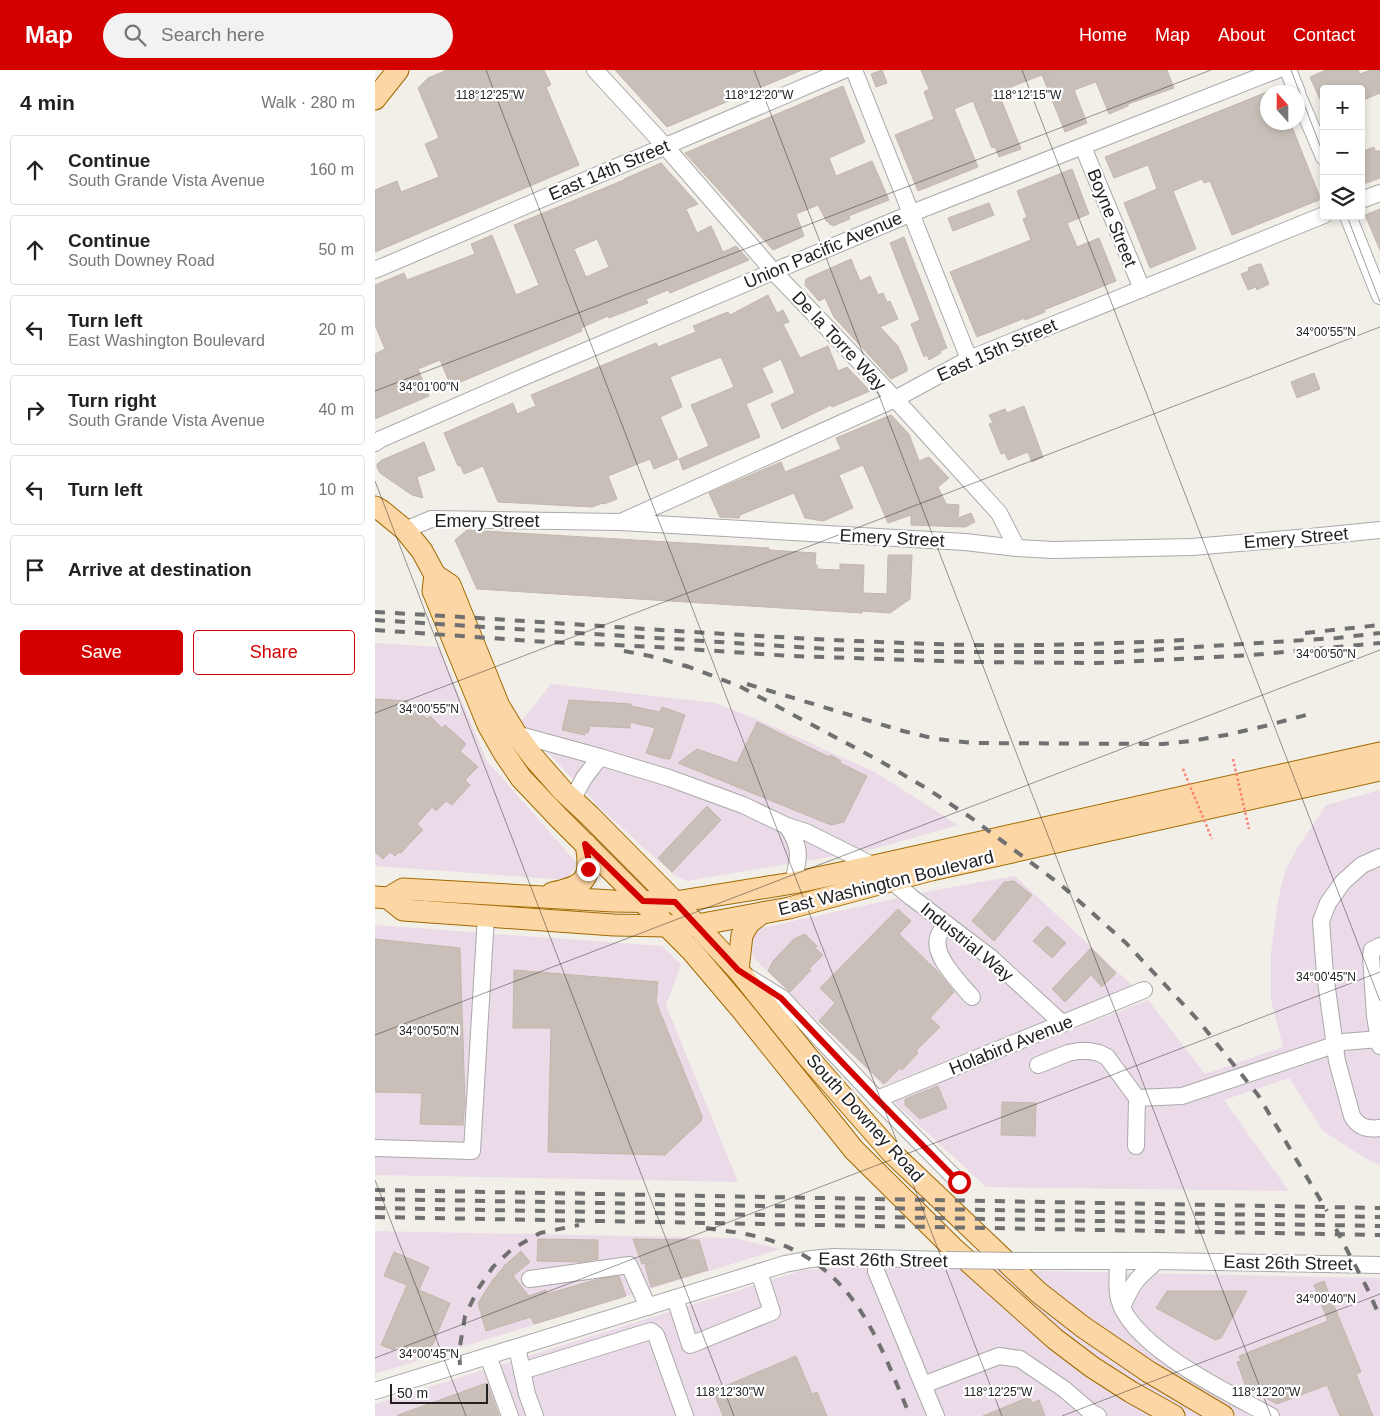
<!DOCTYPE html>
<meta charset="utf-8">
<style>
:root{--surface:#fff;--page:#f2f2f2;--text:#222;--muted:#767676;--line:#e0e0e0;--accent:#d40000}
body{margin:0;font-family:Arial,sans-serif;background:var(--page);color:var(--text)}
.controls{position:absolute;right:15px;top:15px;display:grid;overflow:hidden;border-radius:5px;box-shadow:0 2px 8px #0003}
.controls button{width:45px;height:45px;display:grid;place-items:center;padding:0;border:0;border-bottom:1px solid var(--line);background:var(--surface);color:var(--text);font:25px sans-serif}
.compass{position:absolute;left:885px;top:15px;width:45px;height:45px;border-radius:50%;background:var(--surface);box-shadow:0 2px 8px #0003;rotate:339deg}
.scale{position:absolute;left:15px;bottom:12px;width:98px;box-sizing:border-box;padding-left:5px;border:2px solid #222;border-top:0;font-size:14px;line-height:18px;white-space:nowrap;color:#222;-webkit-text-stroke:4px #fff;paint-order:stroke}
.stop{position:absolute;width:15px;height:15px;margin:-11px;border:4px solid #d40000;border-radius:50%;background:#fff}
.stop.end{background:#d40000;border-color:#fff;box-shadow:0 1px 5px #0008}
.list{margin:0;padding:0;list-style:none}
h2{display:flex;justify-content:space-between;align-items:center;height:65px;margin:0;padding:0 20px;font-size:21px}
h2 small{font-size:16px;font-weight:400;color:var(--muted)}
.list li{display:grid;grid-template-columns:32px 1fr auto;gap:15px;align-items:center;box-sizing:border-box;height:70px;margin:0 10px 10px;padding:0 10px;border:1px solid var(--line);border-radius:5px}
.list b{display:block;font-size:19px;white-space:nowrap}
.list p{margin:0;font-size:16px;white-space:nowrap;color:var(--muted)}
.list em{font-size:16px;font-style:normal;color:var(--muted)}
.actions{display:flex;gap:10px;padding:15px 20px}
.actions a{flex:1;padding:11px 0;border:1px solid var(--accent);border-radius:5px;text-align:center;font-size:18px;color:var(--accent)}
.actions .main{background:var(--accent);color:#fff}
.icon{flex:none;width:28px;height:28px;fill:none;stroke:currentColor;stroke-width:2;stroke-linecap:round;stroke-linejoin:round}
.map{position:relative;flex:none;width:1005px;height:1346px;overflow:hidden}
header{display:flex;align-items:center;gap:30px;box-sizing:border-box;height:70px;padding:0 25px;background:var(--accent);color:#fff}
header strong{font-size:24px}
nav{display:flex;gap:28px;margin-inline-start:auto;font-size:18px}
.search{width:350px;height:45px;background:var(--page);display:flex;align-items:center;gap:12px;box-sizing:border-box;padding:0 18px;border-radius:28px;color:var(--muted);font-size:19px}
main{display:flex}
aside{flex:1;background:var(--surface)}
.map>svg:first-child{display:block}
.industrial{fill:#ebdbe8}
.building{fill:#c7bfb8;stroke:#c4b6ab;fill-rule:evenodd}
.lines{fill:none;stroke-linecap:round;stroke-linejoin:round}
.minor-casing{stroke:#a9a9a9;stroke-width:18}
.major-casing{stroke:#a06b00;stroke-width:23}
.minor{stroke:#fff;stroke-width:16}
.major{stroke:#fcd6a4;stroke-width:21}
.rail{stroke:#707070;stroke-width:4;stroke-dasharray:10 10;stroke-linecap:butt}
.minor-bridge-casing{stroke:#a9a9a9;stroke-width:18;stroke-linecap:butt}
.path-bridge{stroke:#fa8072;stroke-width:2.5;stroke-dasharray:2.5 2.5;stroke-linecap:butt}
.minor-bridge{stroke:#fff;stroke-width:16}
.route{stroke:#d40000;stroke-width:6}
.ticks{fill:none;stroke:#222;stroke-width:1;stroke-opacity:0.45}
.labels{text-anchor:middle;stroke-width:4.5;stroke-linejoin:round;paint-order:stroke}
.street-label{font-size:18px;fill:#222;stroke:#fff}
.ticks-label{font-size:12px;text-anchor:middle;fill:#222;stroke:#fff;stroke-width:4.5;stroke-linejoin:round;paint-order:stroke}
</style>
<header>
<strong>Map</strong>
<div class="search"><svg class="icon" aria-label="search" viewBox="0 0 24 24"><circle cx="10" cy="10" r="6"/><path d="M15 15l6 6"/></svg>Search here</div>
<nav><a>Home</a><a>Map</a><a>About</a><a>Contact</a></nav>
</header>
<main>
<aside>
<h2>4 min<small>Walk · 280 m</small></h2>
<ul class="list">
<li><svg class="icon" aria-label="ahead" viewBox="0 0 24 24"><path d="M12 20V5M6 11l6-6 6 6"/></svg><div><b>Continue</b><p>South Grande Vista Avenue</p></div><em>160 m</em></li>
<li><svg class="icon" aria-label="ahead" viewBox="0 0 24 24"><path d="M12 20V5M6 11l6-6 6 6"/></svg><div><b>Continue</b><p>South Downey Road</p></div><em>50 m</em></li>
<li><svg class="icon" aria-label="left" viewBox="0 0 24 24"><path d="M17 20v-9H6M10 6l-5 5 5 5"/></svg><div><b>Turn left</b><p>East Washington Boulevard</p></div><em>20 m</em></li>
<li><svg class="icon" aria-label="right" viewBox="0 0 24 24"><path d="M7 20v-9h11M14 6l5 5-5 5"/></svg><div><b>Turn right</b><p>South Grande Vista Avenue</p></div><em>40 m</em></li>
<li><svg class="icon" aria-label="left" viewBox="0 0 24 24"><path d="M17 20v-9H6M10 6l-5 5 5 5"/></svg><div><b>Turn left</b></div><em>10 m</em></li>
<li><svg class="icon" aria-label="arrive" viewBox="0 0 24 24"><path d="M6 21V4h12l-3 4 3 4H6"/></svg><div><b>Arrive at destination</b></div></li>
</ul>
<div class="actions"><a class="main">Save</a><a>Share</a></div>
</aside>
<div class="map">
<svg width="1005" height="1346" viewBox="0 0 1005 1346">
<rect width="100%" height="100%" fill="#f2efe9"/>
<g class="industrial">
<polygon points="0,573 64,577 112,691 201,792 193,810 0,796"/>
<polygon points="176,614 340,633 377,647 500,702 583,755 495,780 311,811 298,804 225,738 145,653"/>
<polygon points="1005,720 1005,1096 988,1087 948,1061 914,1008 849,1030 914,1121 611,1117 520,1033 520,1031 521,1029 773,930 830,1004 908,977 896,930 896,882 903,830 910,801 923,777 951,735"/>
<polygon points="640,806 758,916 508,1016 379,888 375,879 376,872 379,865 386,858 560,820"/>
<polygon points="0,855 287,876 306,895 291,935 363,1112 0,1105"/>
<polygon points="0,1161 360,1168 405,1179 0,1304"/>
<polygon points="479,1197 1005,1208 1005,1346 0,1346 0,1334 428,1200"/>
</g>
<g class="building">
<polygon points="72,0 169,0 176,15 171,17 204,95 0,182 0,120 22,111 26,122 64,107 50,74 64,68 43,18 53,8"/>
<polygon points="240,0 427,0 292,57"/>
<polygon points="507,0 512,13 501,17 496,4"/>
<polygon points="546,0 677,0 677,1 623,22 646,79 624,87 620,77 617,78 598,31 579,39 603,97 543,121 520,65 559,49 549,22 554,19"/>
<polygon points="681,0 792,0 799,18 753,34 753,36 734,44 721,12 699,20 712,53 690,62 667,5"/>
<polygon points="951,0 983,0 985,4 996,0 1005,0 1005,23 986,31 986,19 949,19 949,38 935,7"/>
<polygon points="468,16 490,72 454,88 461,106 497,91 514,130 476,145 474,147 475,149 458,156 457,154 455,155 453,151 452,152 443,135 421,144 429,166 398,180 310,83"/>
<polygon points="892,22 892,52 915,52 944,125 944,130 857,165 835,111 829,113 827,109 798,121 821,179 775,198 749,133 782,119 773,95 739,108 730,87"/>
<polygon points="999,77 1000,81 1005,81 1005,108 986,115 986,82"/>
<path d="M286,93l37,41 -12,5 11,24 14,-7 12,26 13,-6 13,14 -79,33 -2,-3 -22,9 2,4 -39,15 -1,-2 -27,12 1,3 -131,55 -11,-26 -22,9 11,27 -54,23v-65l10,-5 -10,-24v-40l29,-12 3,7 68,-26 -4,-10 21,-9 24,60 23,-10 -25,-60 110,-45v-1zM222,169l12,28 -23,10 -12,-28z"/>
<polygon points="697,99 714,144 692,153 702,177 724,168 741,211 669,240 670,242 650,250 650,248 602,267 575,202 656,170 648,149 652,147 642,121"/>
<polygon points="614,133 619,145 578,161 573,148"/>
<polygon points="1005,139 1005,180 990,145"/>
<polygon points="529,167 572,278 565,281 566,283 554,290 552,285 549,287 536,254 545,250 515,173"/>
<polygon points="476,189 485,211 495,206 503,225 508,223 512,232 515,231 523,249 505,257 523,276 532,297 532,301 516,309 459,247 450,228 444,231 430,215 431,209"/>
<polygon points="883,194 886,194 894,214 882,220 881,217 873,220 866,204 874,201 873,198"/>
<polygon points="393,225 402,243 408,240 414,252 408,254 425,288 453,276 463,301 472,297 495,321 457,337 456,335 407,359 396,334 420,323 406,289 387,298 398,322 371,334 385,367 308,400 304,389 334,376 316,335 359,317 346,287 295,307 307,337 285,347 303,389 279,399 275,389 233,406 242,429 229,434 228,433 217,437 123,432 108,396 89,404 85,395 83,396 69,363 138,333 142,344 161,336 156,325 281,273 283,277 321,262 318,256 353,242 355,245"/>
<polygon points="939,303 945,319 922,328 916,312"/>
<polygon points="649,336 668,387 657,392 653,382 633,390 630,383 626,384 614,354 618,353 614,345 630,339 632,343"/>
<polygon points="516,345 534,364 544,391 554,387 574,408 563,417 571,434 584,435 583,448 596,443 600,452 590,457 536,455 536,445 513,453 488,395 464,405 478,438 448,451 430,448 419,423 365,445 364,448 345,447 334,423 406,392 410,402 466,379 461,368"/>
<polygon points="49,372 60,400 42,407 48,428 37,425 5,403 2,397 2,394 7,390"/>
<polygon points="92,460 377,477 394,478 394,480 441,483 440,495 442,495 442,499 465,500 465,494 489,495 488,523 512,524 513,485 537,485 535,529 515,543 487,541 487,543 102,519 80,470"/>
<polygon points="0,629 33,631 52,649 55,646 67,658 70,655 88,671 91,674 85,681 103,697 90,710 95,715 77,735 71,731 61,741 57,737 42,754 48,760 36,772 26,783 24,782 20,786 15,782 8,789 0,782"/>
<polygon points="194,630 256,634 256,636 285,642 287,637 310,645 295,689 291,689 271,683 280,658 255,652 255,658 215,656 213,663 210,662 210,665 187,660"/>
<polygon points="382,652 454,687 455,685 466,691 465,693 492,706 469,752 456,755 303,693 322,679 362,693"/>
<polygon points="332,736 346,750 297,802 283,788"/>
<polygon points="639,811 657,825 619,871 597,851 629,812"/>
<polygon points="523,839 536,851 524,864 563,902 579,922 555,948 565,957 541,981 543,983 527,1000 525,998 509,1014 444,951 460,933 445,918"/>
<polygon points="672,856 691,873 677,888 658,871"/>
<polygon points="430,864 442,876 440,878 448,885 434,899 436,900 415,922 393,901 398,891 419,869"/>
<polygon points="0,869 85,878 90,1031 88,1055 45,1054 47,1023 0,1022"/>
<polygon points="716,878 741,903 727,917 716,905 690,932 677,919"/>
<polygon points="139,900 283,912 281,932 327,1046 326,1051 290,1085 173,1082 176,958 138,958"/>
<polygon points="563,1016 572,1038 545,1049 530,1035 530,1029"/>
<polygon points="627,1032 661,1033 660,1066 626,1065"/>
<polygon points="163,1169 223,1170 223,1189 206,1192 162,1191"/>
<polygon points="258,1169 324,1170 333,1200 276,1217 270,1195 277,1193 267,1194"/>
<polygon points="146,1181 155,1192 138,1206 154,1226 171,1220 172,1224 223,1209 244,1206 251,1226 159,1254 156,1247 111,1261 103,1233 117,1211 130,1195"/>
<polygon points="19,1182 54,1197 44,1220 75,1233 52,1288 21,1276 19,1280 6,1275 32,1215 9,1206"/>
<polygon points="949,1211 986,1302 981,1304 998,1346 965,1346 952,1315 902,1334 871,1317 862,1292 866,1291 864,1286 953,1251 939,1215"/>
<polygon points="792,1221 872,1221 846,1268 840,1270 781,1238"/>
<polygon points="421,1286 437,1324 442,1322 452,1346 348,1346 340,1326 345,1324 343,1319"/>
<polygon points="112,1313 124,1346 23,1346 23,1345"/>
<polygon points="654,1327 657,1333 664,1330 670,1346 608,1346"/>
</g>
<g class="lines">
<defs>
<g id="minor">
<polyline points="220,0 290,76 398,201 520,329 624,443 642,478"/>
<polyline points="479,0 594,289"/>
<polyline points="913,0 922,22"/>
<polyline points="922,24 949,87"/>
<polyline points="708,77 767,219"/>
<polyline points="986,130 1005,123"/>
<polyline points="973,146 1005,226"/>
<polyline points="0,200 469,0"/>
<polyline points="0,373 6,369 151,306 537,143 902,0"/>
<polyline points="248,451 520,329 594,289 949,145"/>
<polyline points="30,460 56,449 245,452 590,472 642,478 678,480 817,477 935,467 1005,460"/>
<polyline points="138,665 141,664 225,687 294,708 368,735 412,756 431,762 499,796 536,827 615,887 688,954"/>
<polyline points="197,730 209,708 225,687"/>
<path d="M412,756c15,23 12,31 6,57"/>
<path d="M1005,787l-18,8 -19,17 -15,21 -7,18 4,53 12,87 15,55c6,11 16,14 28,12"/>
<path d="M571,854c-2,4 -6,7 -7,11 -9,19 21,48 33,62"/>
<polyline points="1005,876 997,880 996,886 1000,946 1005,976"/>
<polyline points="373,907 407,928 502,1029 584,1112"/>
<polyline points="663,995 693,983 704,981 714,981 724,983 732,987 762,1028 761,1076"/>
<polyline points="762,1028 807,1026 968,972 1005,969"/>
<polyline points="502,1029 769,920"/>
<polyline points="0,1078 97,1081 111,846"/>
<polyline points="501,1188 501,1201 548,1315"/>
<polyline points="650,1191 782,1191 1005,1195"/>
<path d="M743,1191c0,12 -2,27 1,38 12,48 110,94 152,117"/>
<polyline points="155,1209 254,1195 273,1237"/>
<polyline points="300,1228 315,1275 397,1242 384,1202"/>
<path d="M747,1237c11,-25 15,-29 35,-46"/>
<polyline points="142,1277 147,1301 276,1261 281,1265 310,1346"/>
<polyline points="113,1286 135,1346"/>
<polyline points="147,1301 152,1324 160,1346"/>
<polyline points="0,1321 410,1194 436,1189 458,1187 571,1190"/>
<polyline points="561,1346 548,1315 624,1286 645,1289 689,1319 717,1343 723,1346"/>
</g>
<g id="major">
<polyline points="0,29 23,0"/>
<polyline points="0,437 7,441 30,460 47,481 60,505 75,515 124,636 141,664 159,688 188,721 215,746 300,832 338,873 363,900 432,986 517,1083 663,1222 708,1257 774,1302 848,1346"/>
<polyline points="60,505 58,521 113,655 129,683 146,708 183,747 316,880 366,939 479,1080 577,1177 680,1269 717,1297 756,1322 799,1346"/>
<path d="M177,823c34,-7 40,-14 34,-49"/>
<polyline points="0,827 13,828 28,840 239,855 293,856 322,855 414,838 556,800 1005,700"/>
<polyline points="13,828 28,819 238,831 300,832 418,813 499,796 1005,683"/>
<polyline points="363,900 367,865 374,853 387,843"/>
</g>
</defs>
<use href="#minor" class="minor-casing"/>
<use href="#major" class="major-casing"/>
<use href="#minor" class="minor"/>
<use href="#major" class="major"/>
<g class="rail">
<path d="M0,542c186,10 372,26 558,32 84,3 169,0 253,-4"/>
<polyline points="0,550 453,579 558,582 742,582 962,568 1005,563"/>
<polyline points="0,560 172,572 282,577 416,586 598,592 722,593 805,589 877,585 1005,573"/>
<polyline points="930,563 1005,555"/>
<polyline points="249,581 275,586 314,597"/>
<polyline points="309,595 364,616 505,691 551,718 595,747 686,815 751,873 822,949 883,1025 952,1141"/>
<polyline points="372,614 528,661 561,669 599,673 788,674 816,671 851,665 890,656 931,645"/>
<polyline points="0,1120 1005,1138"/>
<polyline points="0,1129 1005,1147"/>
<polyline points="0,1138 1005,1156"/>
<polyline points="0,1147 1005,1165"/>
<path d="M331,1158c19,3 39,5 57,10 91,27 114,99 147,178"/>
<polyline points="961,1159 992,1218 1005,1247"/>
<polyline points="85,1295 84,1282 90,1246 103,1219 118,1197 137,1179 165,1163 204,1155"/>
</g>
<defs>
<polyline id="minor-bridge" points="571,1190 650,1191"/>
</defs>
<use href="#minor-bridge" class="minor-bridge-casing"/>
<g class="path-bridge">
<polyline points="858,689 874,759"/>
<polyline points="808,699 837,769"/>
</g>
<use href="#minor-bridge" class="minor-bridge"/>
</g>
<g class="lines">
<polyline class="route" points="213,799 213,787 210,774 268,831 300,832 363,900 406,928 502,1029 584,1112"/>
</g>
<path class="ticks" d="M111,0l516,1346M379,0l517,1346M647,0l358,931M916,0l33,86M972,146l33,86M0,321l836,-321M0,411l359,935M0,643l1005,-386M0,965l1005,-385M0,1110l91,236M0,1288l1005,-386M687,1346l318,-122"/>
<g class="labels">
<g class="street-label">
<text transform="translate(234 100) rotate(-23)" y="6">East 14th Street</text>
<text transform="translate(737 148) rotate(68)" y="6">Boyne Street</text>
<text transform="translate(448 180) rotate(-23)" y="6">Union Pacific Avenue</text>
<text transform="translate(464 271) rotate(47)" y="6">De la Torre Way</text>
<text transform="translate(622 280) rotate(-24)" y="6">East 15th Street</text>
<text x="112" y="457">Emery Street</text>
<text transform="translate(517 468) rotate(3)" y="6">Emery Street</text>
<text transform="translate(921 468) rotate(-5)" y="6">Emery Street</text>
<text transform="translate(511 813) rotate(-14)" y="6">East Washington Boulevard</text>
<text transform="translate(592 872) rotate(39)" y="6">Industrial Way</text>
<text transform="translate(636 975) rotate(-22)" y="6">Holabird Avenue</text>
<text transform="translate(490 1048) rotate(48)" y="6">South Downey Road</text>
<text transform="translate(508 1190) rotate(1)" y="6">East 26th Street</text>
<text transform="translate(913 1193) rotate(1)" y="6">East 26th Street</text>
</g>
</g>
<g class="ticks-label">
<text x="115" y="29">118°12'25"W</text>
<text x="384" y="29">118°12'20"W</text>
<text x="652" y="29">118°12'15"W</text>
<text x="951" y="266">34°00'55"N</text>
<text x="54" y="321">34°01'00"N</text>
<text x="951" y="588">34°00'50"N</text>
<text x="54" y="643">34°00'55"N</text>
<text x="951" y="911">34°00'45"N</text>
<text x="54" y="965">34°00'50"N</text>
<text x="951" y="1233">34°00'40"N</text>
<text x="54" y="1288">34°00'45"N</text>
<text x="355" y="1326">118°12'30"W</text>
<text x="623" y="1326">118°12'25"W</text>
<text x="891" y="1326">118°12'20"W</text>
</g>
</svg>
<div class="controls">
<button>+</button>
<button>−</button>
<button><svg class="icon" aria-label="layers" viewBox="0 0 24 24"><path d="M12 4l9 5-9 5-9-5zM3 14l9 5 9-5"/></svg></button>
</div>
<svg class="compass" viewBox="-18 -18 36 36"><path d="M0-13l5 13h-10z" fill="#e53935"/><path d="M0 13l5-13h-10z" fill="#767676"/></svg>
<div class="scale">50 m</div>
<div class="stop" style="left:584px;top:1112px"></div>
<div class="stop end" style="left:213px;top:799px"></div>
</div>
</main>
